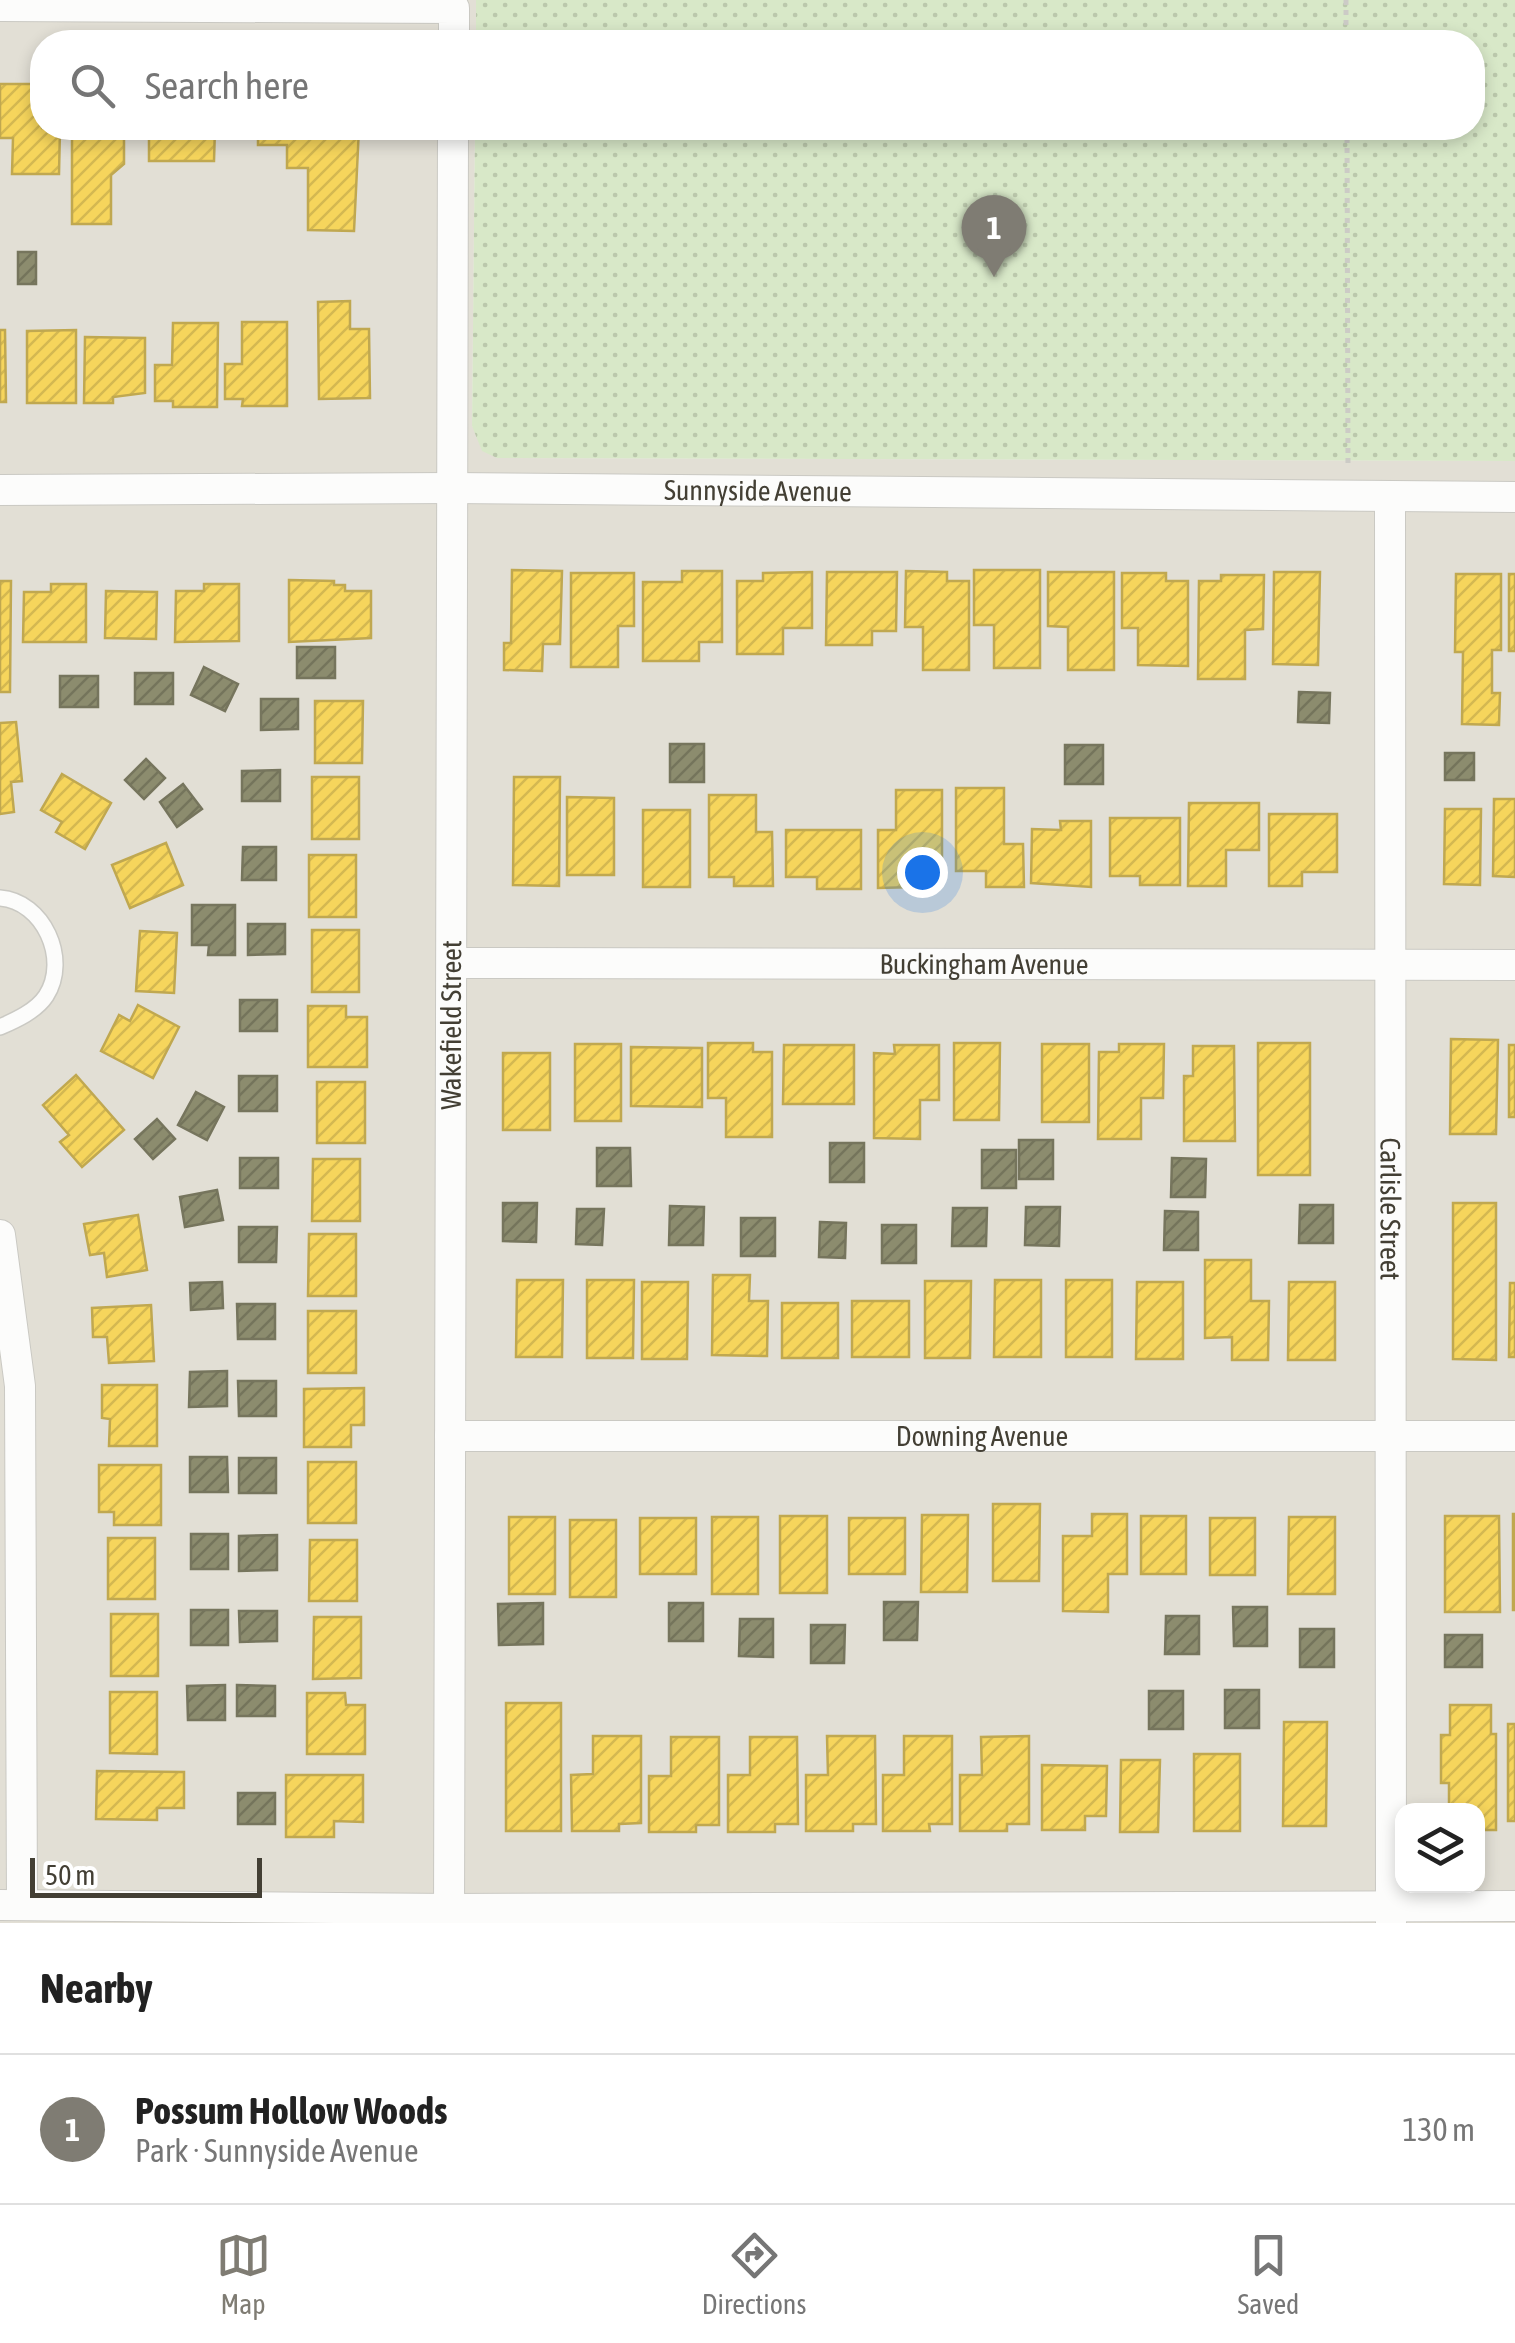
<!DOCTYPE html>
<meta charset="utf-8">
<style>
:root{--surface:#fff;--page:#f6f6f6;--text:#222;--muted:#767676;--line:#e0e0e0;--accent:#7f7c73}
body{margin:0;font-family:"Asap Condensed",sans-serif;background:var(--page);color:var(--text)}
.controls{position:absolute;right:30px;bottom:30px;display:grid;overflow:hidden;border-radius:20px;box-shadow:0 5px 15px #0003}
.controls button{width:90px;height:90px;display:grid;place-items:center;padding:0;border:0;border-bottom:2px solid var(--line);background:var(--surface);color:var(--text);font:50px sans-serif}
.scale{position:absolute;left:30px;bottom:25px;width:232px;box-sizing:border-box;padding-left:10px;border:5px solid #433f34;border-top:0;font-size:28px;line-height:35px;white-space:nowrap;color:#433f34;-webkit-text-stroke:8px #fff;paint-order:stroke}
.you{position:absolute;left:922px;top:872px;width:35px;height:35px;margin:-25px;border:8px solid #fff;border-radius:50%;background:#1a73e8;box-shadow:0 0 0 15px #1a73e833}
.badge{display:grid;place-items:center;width:65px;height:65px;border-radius:50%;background:var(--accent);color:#fff;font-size:32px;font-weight:700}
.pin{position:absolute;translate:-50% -82px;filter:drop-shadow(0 2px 5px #0008)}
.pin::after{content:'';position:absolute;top:52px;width:35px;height:30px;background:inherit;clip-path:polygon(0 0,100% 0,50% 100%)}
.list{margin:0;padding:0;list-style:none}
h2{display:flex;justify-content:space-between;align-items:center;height:130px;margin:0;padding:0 40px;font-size:42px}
h2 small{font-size:32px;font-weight:400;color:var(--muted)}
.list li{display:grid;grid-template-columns:65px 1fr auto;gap:30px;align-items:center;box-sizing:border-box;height:150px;padding:0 40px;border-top:2px solid var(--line)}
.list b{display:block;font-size:38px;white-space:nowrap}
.list p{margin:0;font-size:32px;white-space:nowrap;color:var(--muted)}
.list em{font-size:32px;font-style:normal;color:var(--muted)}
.icon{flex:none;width:55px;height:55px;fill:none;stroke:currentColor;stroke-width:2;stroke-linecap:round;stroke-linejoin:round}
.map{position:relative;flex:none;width:1515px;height:1923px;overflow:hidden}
.search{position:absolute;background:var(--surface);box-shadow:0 5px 15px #0003;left:30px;right:30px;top:30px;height:110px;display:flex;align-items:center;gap:25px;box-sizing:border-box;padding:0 35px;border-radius:40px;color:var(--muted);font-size:38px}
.sheet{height:280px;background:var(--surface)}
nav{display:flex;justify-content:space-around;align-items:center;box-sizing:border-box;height:140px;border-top:2px solid var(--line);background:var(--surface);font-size:28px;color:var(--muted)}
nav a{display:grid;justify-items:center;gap:5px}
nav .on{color:var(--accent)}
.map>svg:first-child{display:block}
.residential{fill:#e2dfd5;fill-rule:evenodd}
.park{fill:url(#park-dots)}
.homes{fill:url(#homes-hatch);stroke:#c0a850;stroke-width:2.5}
.industry{fill:url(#industry-hatch);stroke:#76755d;stroke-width:2.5}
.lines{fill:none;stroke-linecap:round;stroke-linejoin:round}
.lane-casing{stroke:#cac9c3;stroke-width:18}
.street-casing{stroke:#cac9c3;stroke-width:32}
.path{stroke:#cccbc6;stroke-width:5;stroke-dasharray:5 5;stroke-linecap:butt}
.lane{stroke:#fcfcfb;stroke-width:15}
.street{stroke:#fcfcfb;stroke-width:30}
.labels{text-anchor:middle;stroke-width:10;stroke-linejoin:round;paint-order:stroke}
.street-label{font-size:28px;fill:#433f34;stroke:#fff}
</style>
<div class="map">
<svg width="1515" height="1923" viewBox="0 0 1515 1923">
<defs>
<pattern id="park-dots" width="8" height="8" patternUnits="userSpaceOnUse" patternTransform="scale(2.5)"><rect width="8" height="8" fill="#d8e8c8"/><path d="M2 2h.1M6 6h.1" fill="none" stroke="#bbc8ac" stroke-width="1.8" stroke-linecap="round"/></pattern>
<pattern id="homes-hatch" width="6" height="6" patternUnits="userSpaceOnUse" patternTransform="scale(2.5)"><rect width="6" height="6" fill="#f6d55c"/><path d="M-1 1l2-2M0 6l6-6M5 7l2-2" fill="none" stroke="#d4b851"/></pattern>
<pattern id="industry-hatch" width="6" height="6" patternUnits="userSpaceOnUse" patternTransform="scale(2.5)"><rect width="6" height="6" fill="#8c8c6e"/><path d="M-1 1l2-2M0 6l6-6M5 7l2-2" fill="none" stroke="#74745b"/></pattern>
</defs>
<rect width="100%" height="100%" fill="#eeede7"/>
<path class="residential" d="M0,0h476v42h-434v86h433l-3,298 25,32 1018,3v1462h-1515zM1402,1810h76v76h-76z"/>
<polygon class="park" points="476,0 1515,0 1515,461 497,458 482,451 472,426 475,128 1472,128 1472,42 476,42"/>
<g class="homes">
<polygon points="0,84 40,84 42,128 60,128 59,174 12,174 13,138 0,138"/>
<polygon points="72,128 124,128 124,164 111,175 111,224 72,224"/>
<polygon points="149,128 215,128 214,161 149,161"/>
<polygon points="258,128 359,128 354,231 308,230 308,168 287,168 287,145 258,145"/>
<polygon points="350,301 350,329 369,329 370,398 319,399 318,302"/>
<polygon points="242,322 287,322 287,406 242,406 243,399 225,399 225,364 242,364"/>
<polygon points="173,323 218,323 217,407 173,407 173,401 155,401 155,365 172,365"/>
<polygon points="0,330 5,330 6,402 0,402"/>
<polygon points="76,330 76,403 27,403 27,331"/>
<polygon points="85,337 145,338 145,393 113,397 113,403 84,403"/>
<polygon points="512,570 562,571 560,644 543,644 542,671 504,670 504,643 511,643"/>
<polygon points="974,570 1040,570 1040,668 994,668 994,625 974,625"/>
<polygon points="682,571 722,571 722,642 699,642 699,661 643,661 643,582 682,582"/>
<polygon points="906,571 947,572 947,581 969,581 969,670 923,670 923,627 905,627"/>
<polygon points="812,572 812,628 783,628 783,654 737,654 737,581 763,581 763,573"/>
<polygon points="827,572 897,572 896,631 872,631 872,645 826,645"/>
<polygon points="1048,572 1114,572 1114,670 1068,670 1068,627 1048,626"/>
<polygon points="1274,572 1320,572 1318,665 1273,664"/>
<polygon points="571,573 634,573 634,626 618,626 618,667 571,667"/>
<polygon points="1122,573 1166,573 1166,581 1188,581 1188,666 1138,665 1138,628 1122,628"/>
<polygon points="1456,574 1501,574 1501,650 1492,650 1492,693 1500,693 1499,725 1462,724 1463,652 1455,652"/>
<rect x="1509" y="574" width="6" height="77"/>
<polygon points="1221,575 1264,575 1263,629 1245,630 1245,679 1198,679 1199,581 1221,581"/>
<polygon points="289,580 334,581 334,585 345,585 345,591 371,591 371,638 289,642"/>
<polygon points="0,581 11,581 10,692 0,692"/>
<polygon points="51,584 86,584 86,642 23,642 24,592 51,592"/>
<polygon points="204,584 239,584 239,641 175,642 176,591 204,591"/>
<polygon points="106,591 157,592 156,639 105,638"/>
<polygon points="315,701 363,701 362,763 315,763"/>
<polygon points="16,722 22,781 11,782 14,812 0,814 0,723"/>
<polygon points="62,774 111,803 85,849 56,832 62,822 41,810"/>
<rect x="312" y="777" width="47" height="62"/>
<polygon points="514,777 560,777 559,886 513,885"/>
<polygon points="956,788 1004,788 1004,844 1023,844 1024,887 986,887 986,871 956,871"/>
<polygon points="896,790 942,790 942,865 916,865 916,887 878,888 878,830 896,830"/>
<polygon points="709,795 756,795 756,832 772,832 773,886 734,886 734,877 709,877"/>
<polygon points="567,797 614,798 614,875 567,875"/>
<polygon points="1494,799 1515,799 1515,877 1493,876"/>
<polygon points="1189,803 1259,803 1259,850 1226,850 1226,886 1188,886"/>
<polygon points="1445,809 1481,809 1480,885 1444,884"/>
<rect x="643" y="810" width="47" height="77"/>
<polygon points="1269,814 1337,814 1337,872 1302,872 1302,886 1269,886"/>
<polygon points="1110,818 1180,818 1180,885 1140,885 1140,876 1110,876"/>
<polygon points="1060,821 1091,821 1091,887 1031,883 1032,829 1061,830"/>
<polygon points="786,830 861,830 861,889 817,889 817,877 786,877"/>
<polygon points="166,843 183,885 130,908 112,865"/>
<rect x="309" y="855" width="47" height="62"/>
<rect x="312" y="930" width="47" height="62"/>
<polygon points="140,931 177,933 174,993 136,991"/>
<polygon points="138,1005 179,1027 153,1078 101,1051 119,1015 130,1021"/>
<polygon points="308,1006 346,1006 346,1017 367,1017 367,1067 308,1067"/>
<polygon points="1451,1039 1498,1040 1496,1134 1450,1134"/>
<polygon points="708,1043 753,1043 753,1052 772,1052 772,1137 726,1137 726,1098 708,1098"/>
<polygon points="954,1043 1000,1043 999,1120 954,1120"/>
<rect x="1258" y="1043" width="52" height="132"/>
<rect x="575" y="1044" width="46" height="77"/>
<rect x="1042" y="1044" width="47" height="78"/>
<polygon points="1119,1044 1164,1044 1163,1098 1141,1098 1141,1139 1098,1139 1099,1052 1119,1052"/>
<polygon points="784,1045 854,1045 854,1104 783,1104"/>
<polygon points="894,1045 939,1045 939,1100 920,1100 920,1139 874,1138 874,1053 895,1054"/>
<rect x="1509" y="1045" width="6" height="72"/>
<polygon points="1193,1046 1234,1046 1235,1141 1184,1141 1184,1076 1193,1076"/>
<polygon points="631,1047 702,1048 702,1107 631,1106"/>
<rect x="503" y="1053" width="47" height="77"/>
<polygon points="76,1075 124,1130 82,1167 60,1142 69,1135 43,1105"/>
<rect x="317" y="1082" width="48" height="61"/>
<polygon points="313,1159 360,1159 360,1221 312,1221"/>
<polygon points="1453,1203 1496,1203 1496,1360 1453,1359"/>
<polygon points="138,1215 147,1270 107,1277 104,1253 90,1255 84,1224"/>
<polygon points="309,1234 356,1234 356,1296 308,1296"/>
<polygon points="1205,1260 1251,1260 1251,1301 1269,1301 1268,1360 1232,1360 1232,1337 1205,1338"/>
<polygon points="713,1275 750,1275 749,1301 768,1301 767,1356 712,1355"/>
<polygon points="517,1280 563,1280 562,1357 516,1357"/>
<polygon points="587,1280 634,1280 633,1358 587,1358"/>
<polygon points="995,1280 1041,1280 1041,1357 994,1357"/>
<rect x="1066" y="1280" width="46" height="77"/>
<polygon points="925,1281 971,1281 970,1358 925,1358"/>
<polygon points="642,1282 688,1282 687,1359 642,1359"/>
<polygon points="1137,1282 1183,1282 1183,1359 1136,1359"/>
<polygon points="1289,1282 1335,1282 1335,1360 1288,1360"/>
<polygon points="1510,1283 1515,1283 1515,1357 1509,1357"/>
<rect x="852" y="1301" width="57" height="56"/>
<rect x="782" y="1303" width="56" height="55"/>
<polygon points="151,1305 154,1361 109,1363 107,1337 93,1337 92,1308"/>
<rect x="308" y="1311" width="48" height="62"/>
<polygon points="102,1385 157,1385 157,1446 109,1446 110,1419 102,1418"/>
<polygon points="364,1388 364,1425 351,1425 351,1447 304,1447 304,1389"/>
<rect x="308" y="1462" width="48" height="61"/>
<polygon points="99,1465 161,1465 161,1525 114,1525 114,1512 99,1512"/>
<polygon points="993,1504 1040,1504 1039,1581 993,1581"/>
<polygon points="1092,1514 1127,1514 1127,1574 1108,1574 1108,1612 1063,1611 1063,1536 1092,1536"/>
<rect x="1513" y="1514" width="2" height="96"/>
<polygon points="922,1515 968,1515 967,1592 921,1592"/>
<rect x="780" y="1516" width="47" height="77"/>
<rect x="1141" y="1516" width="45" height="58"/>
<polygon points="1445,1516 1499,1516 1500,1612 1445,1612"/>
<rect x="509" y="1517" width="46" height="77"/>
<rect x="712" y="1517" width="46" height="77"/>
<polygon points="1289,1517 1335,1517 1335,1594 1288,1594"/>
<rect x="640" y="1518" width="56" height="56"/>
<rect x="849" y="1518" width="56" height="56"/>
<rect x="1210" y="1518" width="45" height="57"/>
<rect x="570" y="1520" width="46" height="77"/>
<rect x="108" y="1538" width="47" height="61"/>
<polygon points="310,1540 357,1540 357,1601 309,1601"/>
<rect x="111" y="1614" width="47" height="62"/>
<polygon points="314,1617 361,1617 361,1678 313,1679"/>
<polygon points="110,1692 157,1692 157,1754 110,1753"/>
<polygon points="307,1693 345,1693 346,1705 365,1705 365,1754 307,1754"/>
<rect x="506" y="1703" width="55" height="128"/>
<polygon points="1450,1705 1491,1705 1491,1734 1496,1734 1496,1830 1478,1830 1478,1810 1449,1810 1449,1783 1441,1783 1441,1735 1450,1735"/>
<polygon points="1284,1722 1327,1722 1326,1826 1283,1826"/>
<rect x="1508" y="1724" width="7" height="97"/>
<polygon points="593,1736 641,1736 641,1823 619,1824 619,1831 572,1831 571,1775 593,1774"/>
<polygon points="827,1736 875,1736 876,1824 853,1824 853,1831 806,1831 806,1775 828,1775"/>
<polygon points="904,1736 952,1736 952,1824 929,1824 930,1831 883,1831 883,1775 904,1775"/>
<polygon points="1029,1736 1029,1824 1007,1824 1007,1831 960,1831 960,1775 982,1775 981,1737"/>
<polygon points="671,1737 719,1737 719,1825 696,1825 696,1832 649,1832 649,1776 671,1776"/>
<polygon points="750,1737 797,1737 798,1824 775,1824 775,1832 728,1832 728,1775 750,1775"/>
<rect x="1194" y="1754" width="46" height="77"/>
<polygon points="1121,1760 1160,1760 1158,1832 1120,1832"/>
<polygon points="1042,1765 1107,1766 1106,1816 1085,1816 1085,1830 1042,1830"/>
<polygon points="97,1771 184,1772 184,1808 157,1808 157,1820 96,1819"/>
<polygon points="286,1775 363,1775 363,1822 334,1821 334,1837 286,1837"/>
</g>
<g class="industry">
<rect x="18" y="252" width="18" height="32"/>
<rect x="297" y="647" width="38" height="31"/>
<polygon points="204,667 238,684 225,711 191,695"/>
<rect x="135" y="673" width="38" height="31"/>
<rect x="60" y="676" width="38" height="31"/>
<polygon points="1299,692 1330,693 1329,723 1298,722"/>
<polygon points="261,699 298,699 298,729 261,730"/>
<rect x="670" y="744" width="34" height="38"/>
<rect x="1065" y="745" width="38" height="39"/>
<rect x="1445" y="753" width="29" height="27"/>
<polygon points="146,759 165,778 144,799 125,780"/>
<polygon points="280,770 280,801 242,801 242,771"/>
<polygon points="183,784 202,809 177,827 160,802"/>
<polygon points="243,847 276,847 276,880 242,880"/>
<polygon points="192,905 235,905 235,955 208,955 209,945 192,945"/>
<polygon points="248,924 285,924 285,954 248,955"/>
<rect x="240" y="1000" width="37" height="31"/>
<rect x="239" y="1076" width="38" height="35"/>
<polygon points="196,1092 224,1107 207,1140 178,1125"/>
<polygon points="157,1119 175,1139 153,1159 135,1139"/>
<rect x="1019" y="1140" width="34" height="39"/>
<rect x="830" y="1143" width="34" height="39"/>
<polygon points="597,1148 630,1148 631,1186 597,1186"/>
<rect x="982" y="1150" width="34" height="38"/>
<rect x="240" y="1158" width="38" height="30"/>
<polygon points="1172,1158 1206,1159 1205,1197 1171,1197"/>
<polygon points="217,1190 223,1220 185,1227 180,1197"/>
<polygon points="503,1203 537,1203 536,1242 503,1241"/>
<polygon points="1300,1205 1333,1205 1333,1243 1299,1243"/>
<polygon points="670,1206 704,1207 703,1245 669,1245"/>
<polygon points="1026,1207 1060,1207 1059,1246 1025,1245"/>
<polygon points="953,1208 987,1208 986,1246 952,1246"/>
<polygon points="577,1209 604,1209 602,1245 576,1244"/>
<polygon points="1165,1211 1198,1212 1198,1250 1164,1250"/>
<rect x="741" y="1218" width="34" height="38"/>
<polygon points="820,1222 846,1223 845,1258 819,1257"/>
<rect x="882" y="1225" width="34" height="38"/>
<polygon points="239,1227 277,1227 276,1262 239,1262"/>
<polygon points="222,1282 223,1308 191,1310 190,1283"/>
<polygon points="237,1304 275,1304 275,1339 238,1339"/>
<polygon points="227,1371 227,1406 189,1407 190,1372"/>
<polygon points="238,1381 276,1381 276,1416 239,1416"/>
<polygon points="190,1457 227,1457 228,1492 190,1492"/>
<rect x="239" y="1458" width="37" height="35"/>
<rect x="191" y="1534" width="37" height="35"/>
<polygon points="277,1535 277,1570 239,1571 239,1536"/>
<polygon points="884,1602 918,1602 917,1640 884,1640"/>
<polygon points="543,1603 543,1644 499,1645 498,1604"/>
<rect x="669" y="1603" width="34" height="38"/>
<polygon points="1233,1607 1267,1607 1267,1646 1234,1646"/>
<rect x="191" y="1610" width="37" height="35"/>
<polygon points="239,1611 277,1611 277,1641 240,1642"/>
<polygon points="1166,1616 1199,1616 1199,1654 1165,1654"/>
<polygon points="740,1619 773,1619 773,1657 739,1656"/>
<polygon points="811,1625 845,1625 844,1663 811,1663"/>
<rect x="1300" y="1629" width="34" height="38"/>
<rect x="1445" y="1635" width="37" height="32"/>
<polygon points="225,1685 225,1720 188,1720 187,1686"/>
<polygon points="237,1685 275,1686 275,1716 237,1716"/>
<rect x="1225" y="1690" width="34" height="38"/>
<rect x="1149" y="1691" width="34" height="38"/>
<rect x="238" y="1793" width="37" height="31"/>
</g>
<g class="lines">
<defs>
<path id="lane" d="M0,898c43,3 70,61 46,98 -10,15 -30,24 -46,31"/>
<g id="street">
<polyline points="0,6 454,8 454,42"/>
<path id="s1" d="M0,490l452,-2 1063,9"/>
<path id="s2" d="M1390,497l1,1426"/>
<path id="s3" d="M452,963l1063,2"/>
<polyline points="0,1235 20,1386 22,1905"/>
<path id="s4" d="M450,1436h1065"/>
<polyline points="0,1905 449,1909 1515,1906"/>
<path id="s5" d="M449,1923l4,-1795"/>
</g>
</defs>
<use href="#lane" class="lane-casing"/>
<use href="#street" class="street-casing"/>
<g class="path">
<polyline points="1346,0 1346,42"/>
<polyline points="1347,128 1348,467"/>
</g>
<use href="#lane" class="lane"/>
<use href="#street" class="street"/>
</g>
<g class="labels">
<g class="street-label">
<text dy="10" stroke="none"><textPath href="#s1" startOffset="758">Sunnyside Avenue</textPath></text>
<text dy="10" stroke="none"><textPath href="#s3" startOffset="532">Buckingham Avenue</textPath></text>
<text dy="10" stroke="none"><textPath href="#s5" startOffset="898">Wakefield Street</textPath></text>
<text dy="10" stroke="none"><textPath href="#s2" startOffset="712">Carlisle Street</textPath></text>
<text dy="10" stroke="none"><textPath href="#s4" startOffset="532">Downing Avenue</textPath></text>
</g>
</g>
</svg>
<div class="controls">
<button><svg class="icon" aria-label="layers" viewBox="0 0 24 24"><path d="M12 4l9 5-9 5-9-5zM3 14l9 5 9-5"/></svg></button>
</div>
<div class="scale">50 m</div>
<div class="you"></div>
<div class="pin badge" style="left:994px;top:277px">1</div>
<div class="search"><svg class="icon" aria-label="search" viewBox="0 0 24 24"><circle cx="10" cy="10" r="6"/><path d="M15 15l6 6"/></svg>Search here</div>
</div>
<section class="sheet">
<h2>Nearby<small></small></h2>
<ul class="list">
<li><span class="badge">1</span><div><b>Possum Hollow Woods</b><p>Park · Sunnyside Avenue</p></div><em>130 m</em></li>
</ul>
</section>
<nav>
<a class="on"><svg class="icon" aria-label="map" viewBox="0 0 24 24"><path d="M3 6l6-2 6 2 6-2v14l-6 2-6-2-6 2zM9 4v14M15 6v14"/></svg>Map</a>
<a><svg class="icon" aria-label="directions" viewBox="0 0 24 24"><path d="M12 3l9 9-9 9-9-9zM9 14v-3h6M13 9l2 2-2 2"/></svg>Directions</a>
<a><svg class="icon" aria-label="saved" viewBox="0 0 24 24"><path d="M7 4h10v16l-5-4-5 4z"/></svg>Saved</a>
</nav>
